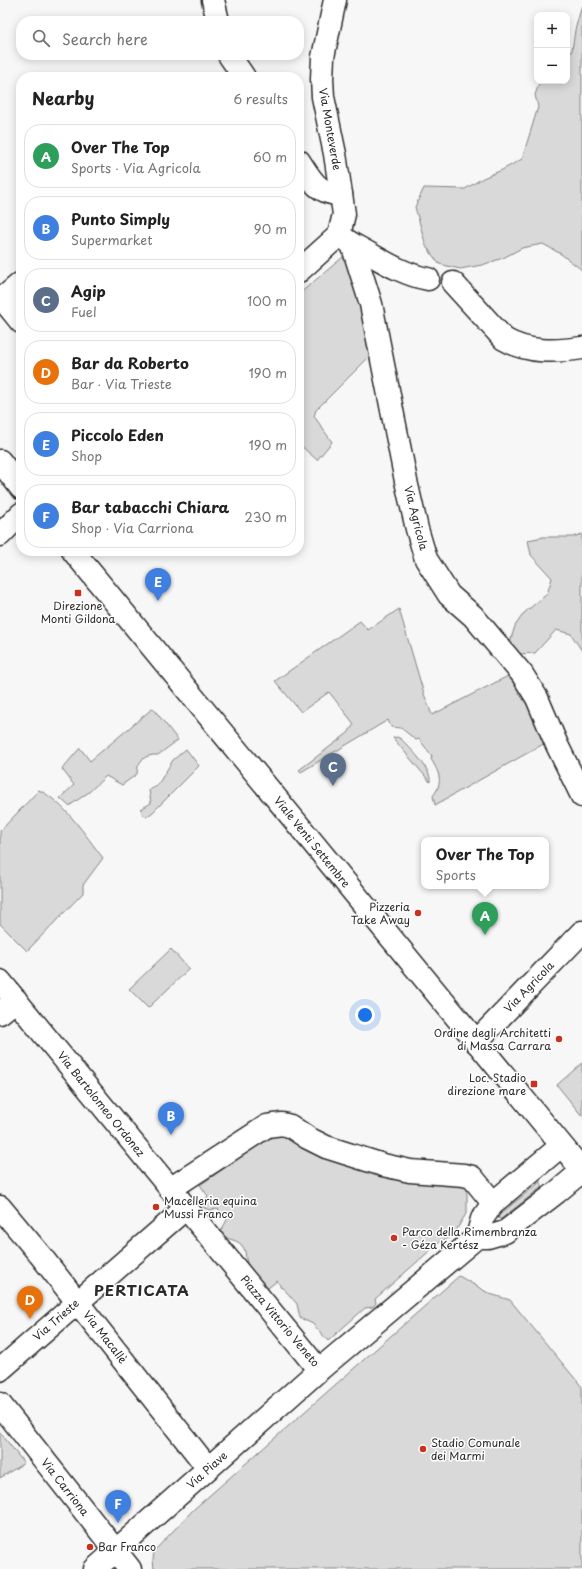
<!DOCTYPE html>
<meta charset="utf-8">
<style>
:root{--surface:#fff;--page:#f2f2f2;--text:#222;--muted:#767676;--line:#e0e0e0;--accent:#2563eb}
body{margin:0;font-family:"Playpen Sans",sans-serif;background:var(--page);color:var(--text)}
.controls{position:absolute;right:12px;top:12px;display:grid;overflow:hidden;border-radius:8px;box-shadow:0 2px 10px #0003}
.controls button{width:36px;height:36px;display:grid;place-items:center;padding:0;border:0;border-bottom:1px solid var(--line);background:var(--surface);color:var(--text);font:20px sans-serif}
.you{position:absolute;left:365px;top:1015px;width:14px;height:14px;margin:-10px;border:3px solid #fff;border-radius:50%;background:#1a73e8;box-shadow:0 0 0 6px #1a73e833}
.badge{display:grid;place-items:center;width:26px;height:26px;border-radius:50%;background:var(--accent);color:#fff;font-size:13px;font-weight:700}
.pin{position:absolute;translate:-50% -33px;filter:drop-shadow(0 1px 2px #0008)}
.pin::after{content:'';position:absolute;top:21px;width:14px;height:12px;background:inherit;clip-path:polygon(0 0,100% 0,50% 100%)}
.popup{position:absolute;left:421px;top:837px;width:128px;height:52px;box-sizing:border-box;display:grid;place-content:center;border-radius:8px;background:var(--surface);filter:drop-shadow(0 1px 3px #0005);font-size:13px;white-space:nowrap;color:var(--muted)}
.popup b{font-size:15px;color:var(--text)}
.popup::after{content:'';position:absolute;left:50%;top:100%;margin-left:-8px;border:8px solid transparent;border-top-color:var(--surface)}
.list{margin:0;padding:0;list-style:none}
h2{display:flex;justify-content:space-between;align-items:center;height:52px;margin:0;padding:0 16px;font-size:17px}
h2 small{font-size:13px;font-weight:400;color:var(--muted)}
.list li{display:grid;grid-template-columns:26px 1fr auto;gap:12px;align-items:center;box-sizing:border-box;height:64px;margin:0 8px 8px;padding:0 8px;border:1px solid var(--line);border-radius:16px}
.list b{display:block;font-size:15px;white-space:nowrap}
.list p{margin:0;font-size:13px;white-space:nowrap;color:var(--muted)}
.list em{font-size:13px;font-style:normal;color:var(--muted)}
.icon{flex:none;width:22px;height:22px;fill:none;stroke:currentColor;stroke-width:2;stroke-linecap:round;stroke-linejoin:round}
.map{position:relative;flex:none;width:582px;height:1569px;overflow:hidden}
.search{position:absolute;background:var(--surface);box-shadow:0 2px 10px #0003;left:16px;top:16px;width:288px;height:44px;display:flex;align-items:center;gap:10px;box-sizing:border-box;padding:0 14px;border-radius:16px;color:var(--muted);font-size:15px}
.panel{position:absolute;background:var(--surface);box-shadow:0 2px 10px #0003;left:16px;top:72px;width:288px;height:484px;border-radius:16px}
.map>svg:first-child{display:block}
.green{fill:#d9d9d9;stroke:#828282}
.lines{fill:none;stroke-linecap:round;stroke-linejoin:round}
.minor-casing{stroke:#2b2b2b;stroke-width:25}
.major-casing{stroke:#2b2b2b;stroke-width:25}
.minor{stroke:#fff;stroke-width:22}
.major{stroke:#fff;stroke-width:22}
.poi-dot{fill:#c8321e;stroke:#fff;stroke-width:1.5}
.labels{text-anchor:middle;stroke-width:3;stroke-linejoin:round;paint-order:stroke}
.street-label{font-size:11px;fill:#2b2b2b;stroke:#fff}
.poi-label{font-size:11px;fill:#2b2b2b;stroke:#fff;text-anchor:start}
.district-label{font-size:15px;font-weight:bold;letter-spacing:1px;fill:#2b2b2b;stroke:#fff}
</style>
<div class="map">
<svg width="582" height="1569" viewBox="0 0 582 1569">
<rect width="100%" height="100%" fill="#f7f7f7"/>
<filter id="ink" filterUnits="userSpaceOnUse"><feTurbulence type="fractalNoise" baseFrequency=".025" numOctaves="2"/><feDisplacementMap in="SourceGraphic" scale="8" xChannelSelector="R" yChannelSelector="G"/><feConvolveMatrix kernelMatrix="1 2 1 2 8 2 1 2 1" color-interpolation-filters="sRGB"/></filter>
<g filter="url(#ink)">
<g class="green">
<polygon points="582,5 582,270 561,254 543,244 522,248 503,258 482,265 460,269 439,264 426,246 415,207 424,188 465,189 483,178 502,170 522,159 538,107 535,95 540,81 567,81 567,61 572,50 575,30"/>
<polygon points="343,257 352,267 371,355 316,410 314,416 332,442 317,460 299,444 299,294"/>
<polygon points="582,534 582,651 571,634 556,630 535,653 519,654 510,642 515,626 524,613 547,594 552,578 531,555 528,540 543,537 573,537"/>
<path d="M399,609l25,85 8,21 78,-40 16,22 21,45 -112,63 -2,-9c11,-15 6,-23 -2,-37l1,-3 -13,-17 -3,1 -15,-12 -10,-1 -3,-7 -87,52 -2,-2 49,-37 6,-9 -25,-32 -28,20 -26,-31 85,-60 8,9z"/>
<path d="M153,708l25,32 -20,15c-13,-1 -21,6 -21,19l-15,11 -16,-9 -17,16 -20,14 -9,-8 14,-13 -12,-16 18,-21 10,13z"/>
<path d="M397,737l4,2c9,9 31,30 29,43l-37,-44z"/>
<polygon points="186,749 199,766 152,813 146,817 142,813 141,809 151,803 149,790 157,786 173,760"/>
<path d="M39,790c26,13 46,45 64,68l-20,27v8l-56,58 -27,-27v-93z"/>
<polygon points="171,949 189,969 148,1008 129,989"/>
<polygon points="582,1063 582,1116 557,1085"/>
<path d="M278,1130l189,51v31l-13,22 -4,4 -8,2 -67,59 1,4 -3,4 -8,1 -37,33 -15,-17 -13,-6 -3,-14 -13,-15 -4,-2v-2l-3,-4 -9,7c-10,-3 -20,-18 -22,-29 -1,-4 0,-8 -3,-12 -5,-9 -17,-6 -23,-14l7,-13 -9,-11 -8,1 -6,-2v-6l4,-6 -8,-11 26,-18 1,-3 2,1 9,-6 1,-9 23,-11h5z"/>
<polygon points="540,1182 543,1186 501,1219 498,1218 499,1215"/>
<polygon points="459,1276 490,1294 510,1300 582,1387 582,1569 154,1569 153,1560 154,1551 193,1510"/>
<polygon points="0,1432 24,1463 0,1478"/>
</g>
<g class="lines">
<defs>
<g id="minor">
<polyline points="213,0 218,21"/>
<polyline points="335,0 323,57 322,79 323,97 335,154 344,214 339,235"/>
<polyline points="229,55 244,77"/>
<path d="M299,161c11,17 19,34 42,33"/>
<polyline points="339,235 352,244 371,304 406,481 417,529 426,559 449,595 473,616 522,674 537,698 557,745 582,796"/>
<path d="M352,244c25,13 48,30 76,35"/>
<polyline points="299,271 339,235"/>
<path d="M453,283l51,56c24,14 51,13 78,9"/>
<polyline points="0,296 21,322"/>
<polyline points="2,299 21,283"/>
<polyline points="0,535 21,514"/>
<polyline points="0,981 319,1370"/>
<polyline points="0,1013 16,1000"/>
<polyline points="476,1042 582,932"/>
<polyline points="170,1189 267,1126 282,1124 290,1126 308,1138 326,1147 383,1165 410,1171 464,1175 472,1177 493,1203"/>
<polyline points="0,1207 41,1256 208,1468"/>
<polyline points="477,1237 488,1237 505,1232 557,1192 582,1171"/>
<polyline points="0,1370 186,1208"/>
<polyline points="0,1404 130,1569"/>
<polyline points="95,1569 319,1370 477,1237 482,1219 493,1203 561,1146"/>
</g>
<g id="major">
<polyline points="0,461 21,488"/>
<polyline points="73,551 582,1170"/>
</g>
</defs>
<use href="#minor" class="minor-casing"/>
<use href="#major" class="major-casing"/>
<use href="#minor" class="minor"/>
<use href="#major" class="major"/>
</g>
</g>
<g class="poi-dot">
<rect x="74" y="589" width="8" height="8" rx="2"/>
<circle cx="418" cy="913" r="4"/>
<circle cx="559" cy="1039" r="4"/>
<rect x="530" y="1080" width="8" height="8" rx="2"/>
<circle cx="156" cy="1207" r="4"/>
<circle cx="394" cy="1238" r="4"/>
<circle cx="423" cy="1449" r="4"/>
<circle cx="90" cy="1547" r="4"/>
</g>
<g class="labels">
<g class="street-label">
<text transform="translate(330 129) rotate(80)" y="4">Via Monteverde</text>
<text transform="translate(416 518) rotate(76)" y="4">Via Agricola</text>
<text transform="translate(312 842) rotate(51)" y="4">Viale Venti Settembre</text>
<text transform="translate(529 987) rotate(-46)" y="4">Via Agricola</text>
<text transform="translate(101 1104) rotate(51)" y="4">Via Bartolomeo Ordonez</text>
<text transform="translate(56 1320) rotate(-41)" y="4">Via Trieste</text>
<text transform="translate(280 1321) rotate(50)" y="4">Piazza Vittorio Veneto</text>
<text transform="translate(105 1337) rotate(52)" y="4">Via Macallè</text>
<text transform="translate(207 1470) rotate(-42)" y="4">Via Piave</text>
<text transform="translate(65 1487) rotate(52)" y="4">Via Carriona</text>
</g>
<g class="poi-label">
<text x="78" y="610" text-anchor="middle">Direzione<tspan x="78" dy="13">Monti Gildona</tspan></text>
<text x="410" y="911" text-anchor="end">Pizzeria<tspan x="410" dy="13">Take Away</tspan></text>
<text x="551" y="1037" text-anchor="end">Ordine degli Architetti<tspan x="551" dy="13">di Massa Carrara</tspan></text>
<text x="526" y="1082" text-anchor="end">Loc. Stadio<tspan x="526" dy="13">direzione mare</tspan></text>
<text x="164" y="1205">Macelleria equina<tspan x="164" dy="13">Mussi Franco</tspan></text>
<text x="402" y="1236">Parco della Rimembranza<tspan x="402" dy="13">- Géza Kertész</tspan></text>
<text x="431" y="1447">Stadio Comunale<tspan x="431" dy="13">dei Marmi</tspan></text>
<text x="98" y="1551">Bar Franco</text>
</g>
<g class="district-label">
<text x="142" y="1296">PERTICATA</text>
</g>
</g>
</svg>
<div class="controls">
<button>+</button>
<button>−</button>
</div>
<div class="you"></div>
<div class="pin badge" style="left:485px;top:935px;background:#2e9e5b">A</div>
<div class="popup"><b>Over The Top</b>Sports</div>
<div class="pin badge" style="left:171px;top:1135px;background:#3f7fe0">B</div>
<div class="pin badge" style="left:333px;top:786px;background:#5c6f8a">C</div>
<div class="pin badge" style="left:30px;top:1319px;background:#e8710a">D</div>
<div class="pin badge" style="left:158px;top:601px;background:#3f7fe0">E</div>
<div class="pin badge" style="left:118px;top:1523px;background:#3f7fe0">F</div>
<div class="search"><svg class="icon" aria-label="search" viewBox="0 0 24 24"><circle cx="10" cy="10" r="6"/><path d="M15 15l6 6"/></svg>Search here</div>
<section class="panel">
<h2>Nearby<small>6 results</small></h2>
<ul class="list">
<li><span class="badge" style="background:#2e9e5b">A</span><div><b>Over The Top</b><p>Sports · Via Agricola</p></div><em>60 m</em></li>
<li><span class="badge" style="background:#3f7fe0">B</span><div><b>Punto Simply</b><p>Supermarket</p></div><em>90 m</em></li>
<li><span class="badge" style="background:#5c6f8a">C</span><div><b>Agip</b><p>Fuel</p></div><em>100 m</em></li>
<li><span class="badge" style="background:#e8710a">D</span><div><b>Bar da Roberto</b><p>Bar · Via Trieste</p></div><em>190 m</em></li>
<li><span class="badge" style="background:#3f7fe0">E</span><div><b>Piccolo Eden</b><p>Shop</p></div><em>190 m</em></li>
<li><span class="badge" style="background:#3f7fe0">F</span><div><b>Bar tabacchi Chiara</b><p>Shop · Via Carriona</p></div><em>230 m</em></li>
</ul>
</section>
</div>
